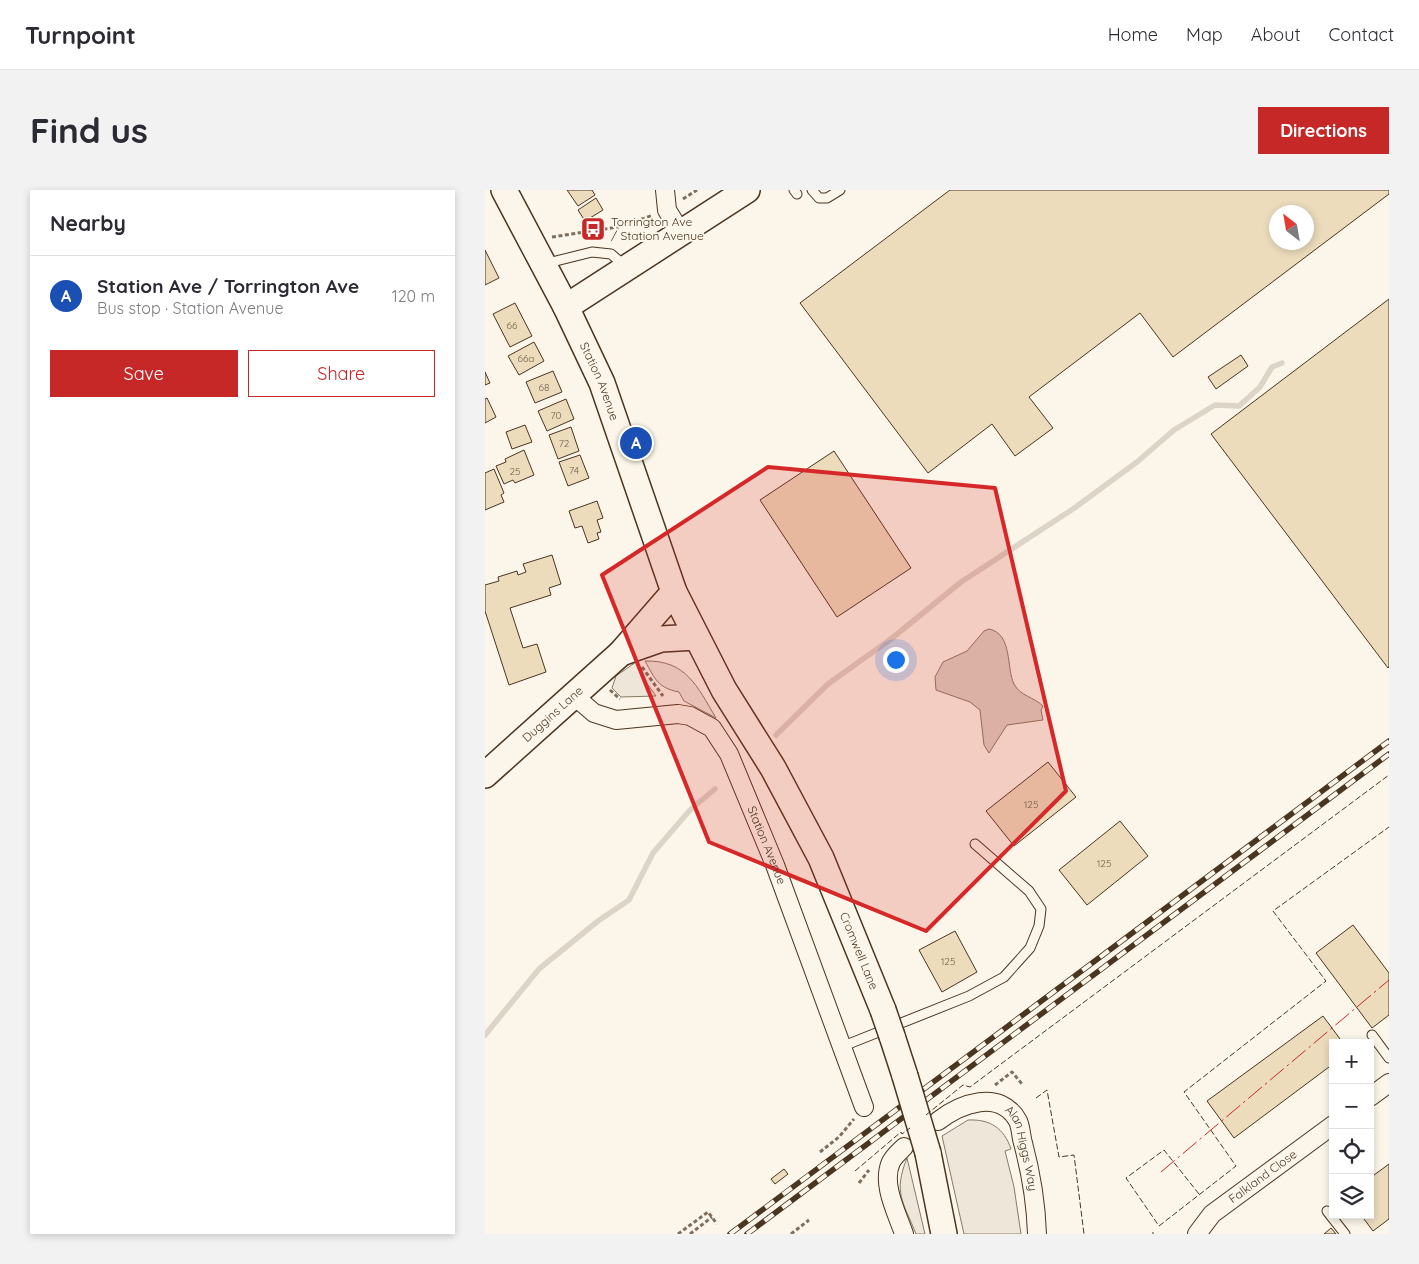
<!DOCTYPE html>
<meta charset="utf-8">
<style>
:root{--surface:#fff;--page:#f2f2f3;--text:#2b2b33;--muted:#7c7c81;--line:#e1e1e2;--accent:#c62828}
body{margin:0;font-family:Quicksand,sans-serif;background:var(--page);color:var(--text)}
.controls{position:absolute;right:15px;bottom:15px;display:grid;overflow:hidden;border-radius:0px;box-shadow:0 2px 8px #0003}
.controls button{width:45px;height:45px;display:grid;place-items:center;padding:0;border:0;border-bottom:1px solid var(--line);background:var(--surface);color:var(--text);font:25px sans-serif}
.compass{position:absolute;left:784px;top:15px;width:45px;height:45px;border-radius:50%;background:var(--surface);box-shadow:0 2px 8px #0003;rotate:329deg}
.you{position:absolute;left:410px;top:469px;width:18px;height:18px;margin:-12px;border:4px solid #fff;border-radius:50%;background:#1a73e8;box-shadow:0 0 0 8px #1a73e833}
.badge{display:grid;place-items:center;width:32px;height:32px;border-radius:50%;background:var(--accent);color:#fff;font-size:16px;font-weight:700}
.pin{position:absolute;translate:-50% -50%;border:2px solid #fff;box-shadow:0 1px 5px #0006}
.list{margin:0;padding:0;list-style:none}
h2{display:flex;justify-content:space-between;align-items:center;height:65px;margin:0;padding:0 20px;font-size:21px}
h2 small{font-size:16px;font-weight:400;color:var(--muted)}
.list li{display:grid;grid-template-columns:32px 1fr auto;gap:15px;align-items:center;box-sizing:border-box;height:80px;padding:0 20px;border-top:1px solid var(--line)}
.list b{display:block;font-size:19px;white-space:nowrap}
.list p{margin:0;font-size:16px;white-space:nowrap;color:var(--muted)}
.list em{font-size:16px;font-style:normal;color:var(--muted)}
.actions{display:flex;gap:10px;padding:15px 20px}
.actions a{flex:1;padding:11px 0;border:1px solid var(--accent);border-radius:0px;text-align:center;font-size:18px;color:var(--accent)}
.actions .main{background:var(--accent);color:#fff}
.icon{flex:none;width:28px;height:28px;fill:none;stroke:currentColor;stroke-width:2;stroke-linecap:round;stroke-linejoin:round}
.map{position:relative;flex:none;width:904px;height:1044px;overflow:hidden;border-radius:0px}
header{display:flex;align-items:center;gap:30px;box-sizing:border-box;height:70px;padding:0 25px;background:var(--surface);border-bottom:1px solid var(--line)}
header strong{font-size:24px}
nav{display:flex;gap:28px;margin-inline-start:auto;font-size:18px}
.intro{display:flex;align-items:center;justify-content:space-between;box-sizing:border-box;height:120px;padding:0 30px}
h1{margin:0;font-size:35px}
.button{padding:12px 22px;border-radius:0px;background:var(--accent);color:#fff;font-size:18px;font-weight:700}
main{display:flex;gap:30px;padding:0 30px}
aside{flex:1;background:var(--surface);border-radius:0px;box-shadow:0 2px 8px #0003}
.map>svg:first-child{display:block}
.green{fill:#ede6d9;stroke:#887966}
.water{fill:#dcd4c6;stroke:#887966}
.lines{fill:none;stroke-linecap:round;stroke-linejoin:round}
.stream{stroke:#dcd4c6;stroke-width:5.5}
.building{fill:#ecdcbc;stroke:#4a3520;fill-rule:evenodd}
.lane-casing{stroke:#4a3520;stroke-width:11}
.street-casing{stroke:#4a3520;stroke-width:20}
.secondary-casing{stroke:#4a3520;stroke-width:28}
.path{stroke:#7f6f5c;stroke-width:3;stroke-dasharray:4 2.5;stroke-linecap:butt}
.lane{stroke:#fbf6e9;stroke-width:9}
.street{stroke:#fbf6e9;stroke-width:18}
.secondary{stroke:#fbf6e9;stroke-width:25}
.rail-casing{stroke:#4a3520;stroke-width:5.5}
.rail{stroke:#fbf6e9;stroke-width:4;stroke-dasharray:11;stroke-linecap:butt}
.secondary-bridge-casing{stroke:#4a3520;stroke-width:28;stroke-linecap:butt}
.secondary-bridge{stroke:#fbf6e9;stroke-width:25}
.fence{stroke:#4a3520;stroke-width:1;stroke-dasharray:6 2.5;stroke-linecap:butt}
.power{stroke:#c62828;stroke-width:1;stroke-dasharray:18 4 2.5 4;stroke-linecap:butt}
.marked{fill:#d62828;fill-opacity:0.2;stroke:#d62828;stroke-width:4;stroke-linejoin:round}
.labels{text-anchor:middle;stroke-width:4;stroke-linejoin:round;paint-order:stroke}
.number-label{font-size:10px;fill:#725f47}
.poi-label{font-size:12px;fill:#4a3520;stroke:#fbf6e9;text-anchor:start}
.street-label{font-size:12px;fill:#4a3520;stroke:#fbf6e9}
</style>
<header>
<strong>Turnpoint</strong>
<nav><a>Home</a><a>Map</a><a>About</a><a>Contact</a></nav>
</header>
<div class="intro"><h1>Find us</h1><a class="button">Directions</a></div>
<main>
<aside>
<h2>Nearby<small></small></h2>
<ul class="list">
<li><span class="badge" style="background:#1a4fb4">A</span><div><b>Station Ave / Torrington Ave</b><p>Bus stop · Station Avenue</p></div><em>120 m</em></li>
</ul>
<div class="actions"><a class="main">Save</a><a>Share</a></div>
</aside>
<div class="map">
<svg width="904" height="1044" viewBox="0 0 904 1044">
<rect width="100%" height="100%" fill="#fbf6e9"/>
<g class="green">
<path d="M160,471c41,-1 52,25 71,57l-32,-17 -5,-9c-21,-4 -24,-13 -34,-31z"/>
<polygon points="151,472 156,485 171,506 136,507 127,498 131,486"/>
<path d="M483,930c22,-1 36,8 43,29l-6,2 9,36 7,47h-57l-22,-98z"/>
<path d="M422,968l18,76h-9c-13,-33 -23,-41 -9,-76z"/>
</g>
<path class="water" d="M504,439c24,5 17,39 25,55 6,12 20,13 29,22l-2,4 2,10 -36,5 -18,28 -5,-8 -4,-35 -10,-8 -34,-12 -1,-13 8,-15 24,-11 17,-20z"/>
<g class="lines">
<g class="stream">
<polyline points="291,545 343,494 406,449 476,392 588,319 652,272 689,240 730,215 754,216 775,197 787,177 797,173"/>
<polyline points="0,845 54,779 113,731 144,710 168,663 205,620 230,599"/>
</g>
</g>
<g class="building">
<polygon points="82,0 107,0 110,5 93,16"/>
<path d="M465,0h439v4l-216,163 -33,-44 -111,84 24,31 -38,28 -23,-32 -64,49 -128,-170zM792,22h30v30h-30z"/>
<polygon points="111,8 118,20 100,31 93,20"/>
<polygon points="0,60 14,88 0,95"/>
<polygon points="904,109 904,477 903,478 726,244"/>
<polygon points="30,113 47,146 25,157 8,124"/>
<polygon points="49,152 59,171 34,185 23,166"/>
<polygon points="756,165 763,176 731,199 723,187"/>
<polygon points="68,181 77,202 50,213 41,192"/>
<polygon points="0,182 5,193 0,195"/>
<polygon points="2,208 11,227 0,233 0,209"/>
<polygon points="81,209 89,229 62,241 53,221"/>
<polygon points="40,235 47,252 27,259 21,242"/>
<polygon points="86,237 94,261 73,269 64,245"/>
<polygon points="39,260 49,285 30,293 28,290 19,294 11,276 21,272 20,269"/>
<polygon points="349,261 426,378 352,427 275,310"/>
<polygon points="95,265 104,288 83,296 74,272"/>
<polygon points="9,279 19,303 16,305 19,312 0,320 0,283"/>
<polygon points="112,311 118,328 112,330 116,342 112,343 114,349 103,353 97,336 90,338 84,321"/>
<polygon points="67,365 76,394 64,398 66,405 25,418 38,458 52,454 61,482 24,495 0,421 0,395 14,391 13,387 32,381 33,385 41,382 38,374"/>
<polygon points="563,572 591,607 529,656 501,621"/>
<polygon points="635,631 663,666 602,715 574,680"/>
<polygon points="868,735 904,783 904,825 887,838 831,763"/>
<polygon points="470,741 492,782 457,802 434,760"/>
<polygon points="838,826 858,853 848,853 848,874 749,948 722,911"/>
<polygon points="904,974 904,1029 888,1041 876,1025 885,1025 885,988"/>
<polygon points="299,979 303,984 290,994 286,989"/>
<polygon points="846,1038 851,1044 839,1044"/>
</g>
<g class="lines">
<defs>
<g id="lane">
<polyline points="309,0 312,4"/>
<polyline points="327,0 334,8 342,8 355,0"/>
<polyline points="59,74 107,62 126,64 140,76"/>
<polyline points="887,845 904,868"/>
<polyline points="356,857 484,806 519,787 545,758 554,736 556,719 544,701 490,654"/>
<polyline points="842,1021 860,1044"/>
</g>
<g id="street">
<polyline points="180,0 182,20 196,43"/>
<path id="s1" d="M88,505l21,18 22,7 62,-6 12,2 22,12 17,26 46,111 89,242"/>
<polyline points="885,907 904,893"/>
<path id="s2" d="M453,931c22,-17 62,-33 80,0 3,6 3,16 5,22 8,30 13,60 14,91"/>
<path d="M419,1044c-7,-21 -23,-50 -13,-72 3,-6 9,-11 13,-15"/>
<path id="s3" d="M712,1044l15,-20 121,-89"/>
</g>
<g id="secondary">
<path id="s4" d="M19,0l62,117 36,76 72,209 50,98 49,78 48,90 62,152"/>
<polyline points="81,117 262,0"/>
<polyline points="136,463 176,449 211,447"/>
<path id="s5" d="M0,585l136,-122 53,-61"/>
<polyline points="407,846 420,886"/>
<polyline points="443,963 459,1044"/>
</g>
</defs>
<use href="#lane" class="lane-casing"/>
<use href="#street" class="street-casing"/>
<use href="#secondary" class="secondary-casing"/>
<g class="path">
<polyline points="198,9 212,0"/>
<polyline points="67,47 133,37 166,26"/>
<polyline points="157,477 178,506"/>
<polyline points="125,500 135,509"/>
<polyline points="510,895 527,882 537,894"/>
<polyline points="335,962 354,947 369,929"/>
<polyline points="374,993 384,980"/>
<polyline points="193,1044 223,1022 232,1034"/>
<polyline points="205,1044 227,1027"/>
<polyline points="306,1044 324,1030"/>
</g>
<use href="#lane" class="lane"/>
<use href="#street" class="street"/>
<use href="#secondary" class="secondary"/>
<defs>
<g id="rail">
<polyline points="245,1044 904,551"/>
<polyline points="262,1044 904,564"/>
</g>
</defs>
<use href="#rail" class="rail-casing"/>
<use href="#rail" class="rail"/>
<defs>
<g id="secondary-bridge">
<polyline points="398,820 407,846"/>
<polyline points="420,886 443,963"/>
</g>
</defs>
<use href="#secondary-bridge" class="secondary-bridge-casing"/>
<use href="#secondary-bridge" class="secondary-bridge"/>
<g class="fence">
<polyline points="551,908 562,900 574,967 589,965 599,1044"/>
<polyline points="441,925 478,895 485,897 904,585"/>
<polyline points="370,981 416,942 417,944 425,938"/>
<polyline points="714,1004 679,960 641,988 674,1036 751,976 699,902 841,791 788,721 904,637"/>
<polyline points="668,1042 668,1044"/>
</g>
<polyline class="power" points="676,982 904,790"/>
</g>
<path class="marked" d="M283,277l227,21 71,303 -140,140 -217,-89 -107,-267z"/>
<defs>
<symbol id="bus-square" viewBox="-11 -11 22 22"><rect x="-9" y="-9" width="18" height="18" rx="4" fill="#c62828" stroke="#fbf6e9"/><path d="M-5-6H5V4H4V6H2V4H-2V6H-4V4H-5ZM-3.5-4V0h7V-4ZM-3.5 1.2v1.5H-2V1.2ZM2 1.2v1.5H3.5V1.2Z" fill="#fff"/></symbol>
</defs>
<g fill-rule="evenodd">
<use href="#bus-square" x="94" y="25" width="28" height="28"/>
</g>
<g class="labels">
<g class="number-label">
<text x="27" y="139">66</text>
<text x="41" y="172">66a</text>
<text x="59" y="201">68</text>
<text x="71" y="229">70</text>
<text x="79" y="257">72</text>
<text x="89" y="284">74</text>
<text x="30" y="285">25</text>
<text x="546" y="618">125</text>
<text x="619" y="677">125</text>
<text x="463" y="775">125</text>
</g>
<g class="poi-label">
<text x="126" y="36">Torrington Ave<tspan x="126" dy="14">/ Station Avenue</tspan></text>
</g>
<g class="street-label">
<text dy="4" stroke="none"><textPath href="#s4" startOffset="214">Station Avenue</textPath></text>
<text dy="4" stroke="none"><textPath href="#s5" startOffset="91">Duggins Lane</textPath></text>
<text dy="4" stroke="none"><textPath href="#s1" startOffset="280">Station Avenue</textPath></text>
<text dy="4" stroke="none"><textPath href="#s4" startOffset="842">Cromwell Lane</textPath></text>
<text dy="4" stroke="none"><textPath href="#s2" startOffset="119">Alan Higgs Way</textPath></text>
<text dy="4" stroke="none"><textPath href="#s3" startOffset="88">Falkland Close</textPath></text>
</g>
</g>
</svg>
<div class="controls">
<button>+</button>
<button>−</button>
<button><svg class="icon" aria-label="locate" viewBox="0 0 24 24"><circle cx="12" cy="12" r="6"/><path d="M12 2v4M12 18v4M2 12h4M18 12h4"/></svg></button>
<button><svg class="icon" aria-label="layers" viewBox="0 0 24 24"><path d="M12 4l9 5-9 5-9-5zM3 14l9 5 9-5"/></svg></button>
</div>
<svg class="compass" viewBox="-18 -18 36 36"><path d="M0-13l5 13h-10z" fill="#e53935"/><path d="M0 13l5-13h-10z" fill="#7c7c81"/></svg>
<div class="you"></div>
<div class="pin badge" style="left:151px;top:253px;background:#1a4fb4">A</div>
</div>
</main>
